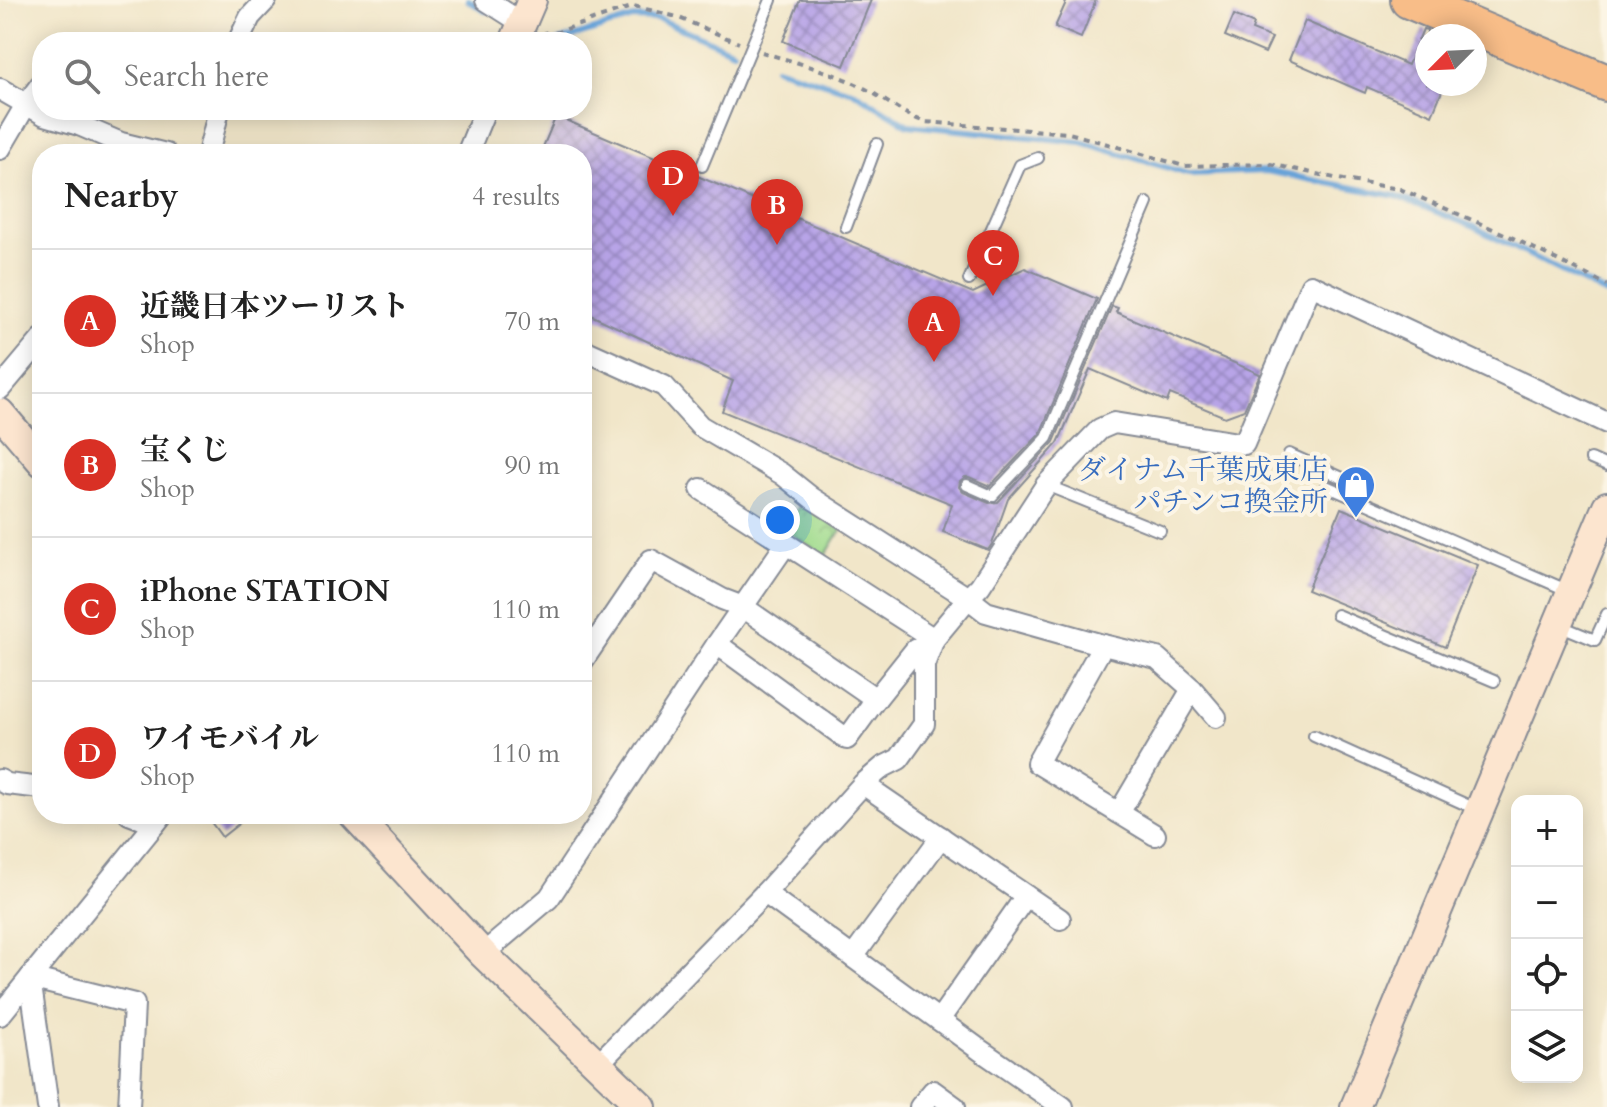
<!DOCTYPE html>
<meta charset="utf-8">
<style>
:root{--surface:#fff;--page:#f6f6f6;--text:#222;--muted:#767676;--line:#e0e0e0;--accent:#d93025}
body{margin:0;font-family:Cardo,"Noto Serif JP",serif;background:var(--page);color:var(--text)}
.controls{position:absolute;right:24px;bottom:24px;display:grid;overflow:hidden;border-radius:16px;box-shadow:0 4px 20px #0003}
.controls button{width:72px;height:72px;display:grid;place-items:center;padding:0;border:0;border-bottom:2px solid var(--line);background:var(--surface);color:var(--text);font:40px sans-serif}
.compass{position:absolute;left:1415px;top:24px;width:72px;height:72px;border-radius:50%;background:var(--surface);box-shadow:0 4px 20px #0003;rotate:246deg}
.you{position:absolute;left:780px;top:520px;width:28px;height:28px;margin:-20px;border:6px solid #fff;border-radius:50%;background:#1a73e8;box-shadow:0 0 0 12px #1a73e833}
.badge{display:grid;place-items:center;width:52px;height:52px;border-radius:50%;background:var(--accent);color:#fff;font-size:26px;font-weight:700}
.pin{position:absolute;translate:-50% -66px;filter:drop-shadow(0 2px 4px #0008)}
.pin::after{content:'';position:absolute;top:42px;width:28px;height:24px;background:inherit;clip-path:polygon(0 0,100% 0,50% 100%)}
.list{margin:0;padding:0;list-style:none}
h2{display:flex;justify-content:space-between;align-items:center;height:104px;margin:0;padding:0 32px;font-size:34px}
h2 small{font-size:26px;font-weight:400;color:var(--muted)}
.list li{display:grid;grid-template-columns:52px 1fr auto;gap:24px;align-items:center;box-sizing:border-box;height:144px;padding:0 32px;border-top:2px solid var(--line)}
.list b{display:block;font-size:30px;white-space:nowrap}
.list p{margin:0;font-size:26px;white-space:nowrap;color:var(--muted)}
.list em{font-size:26px;font-style:normal;color:var(--muted)}
.icon{flex:none;width:44px;height:44px;fill:none;stroke:currentColor;stroke-width:2;stroke-linecap:round;stroke-linejoin:round}
.map{position:relative;flex:none;width:1607px;height:1107px;overflow:hidden}
.search{position:absolute;background:var(--surface);box-shadow:0 4px 20px #0003;left:32px;top:32px;width:560px;height:88px;display:flex;align-items:center;gap:20px;box-sizing:border-box;padding:0 28px;border-radius:32px;color:var(--muted);font-size:30px}
.panel{position:absolute;background:var(--surface);box-shadow:0 4px 20px #0003;left:32px;top:144px;width:560px;height:680px;border-radius:32px}
.map>svg:first-child{display:block}
.park{fill:url(#park-crowns);stroke:#5e8676;stroke-width:2}
.lines{fill:none;stroke-linecap:round;stroke-linejoin:round}
.stream{stroke:#67a3d8;stroke-width:6}
.building{fill:url(#building-cross-hatch)}
.lane-casing{stroke:#868a94;stroke-width:14}
.street-casing{stroke:#868a94;stroke-width:24}
.secondary-casing{stroke:#868a94;stroke-width:32}
.highway-casing{stroke:#868a94;stroke-width:40}
.path{stroke:#868a94;stroke-width:4;stroke-dasharray:6 6;stroke-linecap:butt}
.lane{stroke:#fff;stroke-width:10}
.street{stroke:#fff;stroke-width:20}
.secondary{stroke:#fce5cf;stroke-width:28}
.highway{stroke:#f8bd88;stroke-width:36}
.labels{text-anchor:middle;stroke-width:8;stroke-linejoin:round;paint-order:stroke}
.shop-label{font-size:28px;fill:#366cbe;stroke:#fcf5e5;text-anchor:end}
</style>
<div class="map">
<svg width="1607" height="1107" viewBox="0 0 1607 1107">
<defs>
<pattern id="park-crowns" width="20" height="18" patternUnits="userSpaceOnUse" patternTransform="scale(2)"><rect width="20" height="18" fill="#a1dc8f"/><path d="M2 6a3 3 0 1 1 6 0M12 15a3 3 0 1 1 6 0" fill="none" stroke="#8abd7e"/></pattern>
<pattern id="building-cross-hatch" width="8" height="8" patternUnits="userSpaceOnUse" patternTransform="scale(2)"><rect width="8" height="8" fill="#b8a4e7"/><path d="M0 0l8 8M0 8l8-8" fill="none" stroke="#9586be"/></pattern>
</defs>
<rect width="100%" height="100%" fill="#fcf5e5"/>
<filter id="ink" filterUnits="userSpaceOnUse"><feTurbulence type="fractalNoise" baseFrequency=".0125" numOctaves="2"/><feDisplacementMap in="SourceGraphic" scale="16" xChannelSelector="R" yChannelSelector="G"/><feConvolveMatrix kernelMatrix="1 2 1 2 8 2 1 2 1" color-interpolation-filters="sRGB"/></filter>
<filter id="wash" filterUnits="userSpaceOnUse"><feTurbulence type="fractalNoise" baseFrequency=".006" numOctaves="4" result="noise"/><feDisplacementMap in="SourceGraphic" scale="32" xChannelSelector="R" yChannelSelector="G"/><feGaussianBlur stdDeviation="1.8" result="paint"/><feColorMatrix in="noise" values="0 0 0 0 0 0 0 0 0 0 0 0 0 0 0 0 0 1.4 0 .05"/><feComposite in="paint" operator="in"/></filter>
<g filter="url(#wash)">
<rect width="100%" height="100%" fill="#f1e6c9"/>
<polygon class="park" points="801,504 841,530 825,556 784,529"/>
<g class="lines">
<g class="stream">
<polyline points="468,0 485,11"/>
<polyline points="556,42 633,18 659,19 733,51"/>
<polyline points="776,68 854,92 908,125 1081,142 1188,174 1266,171 1396,196 1472,226 1607,294"/>
</g>
</g>
<g id="blocks">
<g class="building">
<polygon points="800,0 871,0 844,66 783,41"/>
<polygon points="1067,0 1096,0 1081,38 1055,27"/>
<polygon points="1234,15 1254,24 1252,30 1272,38 1265,53 1225,36"/>
<polygon points="1305,21 1408,65 1423,29 1427,30 1427,84 1445,84 1432,115 1367,87 1365,93 1289,60"/>
<polygon points="556,116 973,293 1025,268 1097,299 1040,434 990,486 969,477 965,477 960,481 959,487 963,492 989,503 998,502 1054,442 1112,306 1118,308 1116,312 1260,374 1244,410 1225,417 1170,394 1167,402 1090,369 1058,443 1008,499 992,544 988,550 943,532 952,504 722,411 733,381 582,311 582,154 540,154"/>
<polygon points="1341,508 1478,565 1445,647 1307,590"/>
<polygon points="205,814 251,814 222,837"/>
</g>
</g>
</g>
<g filter="url(#ink)">
<use href="#blocks" fill-opacity="0" stroke="#868a94" stroke-width="2"/>
<g class="lines">
<defs>
<g id="lane">
<polyline points="702,166 771,0"/>
<polyline points="846,227 877,144"/>
<polyline points="969,280 1020,165 1038,158"/>
<polyline points="1289,454 1349,481"/>
<polyline points="1591,459 1607,466"/>
<polyline points="967,485 992,496 1047,438 1147,203"/>
<polyline points="1046,485 1160,531"/>
<polyline points="1326,486 1569,591"/>
<polyline points="1337,615 1494,681"/>
<polyline points="1561,626 1595,640 1607,614"/>
<polyline points="1314,736 1478,810"/>
</g>
<g id="street">
<polyline points="486,0 522,23"/>
<polyline points="238,42 250,17 266,0"/>
<polyline points="0,89 45,115 79,125 121,143 166,154"/>
<polyline points="0,149 27,103 42,83"/>
<polyline points="208,154 219,110"/>
<polyline points="467,154 485,110"/>
<polyline points="582,349 664,386 700,426 782,474 812,498 968,598 980,586 1046,485 1100,429 1114,423 1244,444 1311,285 1607,423"/>
<polyline points="0,389 42,339"/>
<polyline points="701,489 934,639 915,650 876,699 847,739 717,644"/>
<polyline points="1103,645 1037,763 1155,835"/>
<polyline points="582,662 651,560 722,599 743,607 876,699"/>
<polyline points="0,780 7,784 42,788"/>
<polyline points="863,784 1060,919"/>
<polyline points="1119,813 1192,689"/>
<polyline points="129,814 155,824"/>
<polyline points="765,893 980,1050 1063,1107"/>
<polyline points="483,954 549,898 717,644 786,544"/>
<polyline points="853,957 941,837"/>
<polyline points="0,1015 163,814"/>
<polyline points="939,1020 1026,896"/>
<polyline points="597,1065 765,893 863,784 883,767 899,759 924,724 924,665 934,639 968,598 986,612 1103,645 1157,658 1192,689 1216,717"/>
<polyline points="48,1107 30,978 134,1004 129,1107"/>
<polyline points="920,1107 933,1091 955,1107"/>
</g>
<g id="secondary">
<polyline points="514,42 532,0"/>
<polyline points="0,413 42,462"/>
<polyline points="353,814 483,954 642,1107"/>
<polyline points="1355,1107 1607,506"/>
</g>
<polyline id="highway" points="1409,0 1607,83"/>
</defs>
<use href="#lane" class="lane-casing"/>
<use href="#street" class="street-casing"/>
<use href="#secondary" class="secondary-casing"/>
<use href="#highway" class="highway-casing"/>
<g class="path">
<polyline points="544,32 549,35 634,6 677,17 739,43"/>
<path d="M762,52c34,11 70,19 102,36 21,11 38,26 61,34l144,11 115,33 86,-2 74,16 56,9 107,46 100,50"/>
</g>
<use href="#lane" class="lane"/>
<use href="#street" class="street"/>
<use href="#secondary" class="secondary"/>
<use href="#highway" class="highway"/>
</g>
</g>
<defs>
<symbol id="shop-pin" viewBox="-11 -11 22 30"><path d="M0 17L-7.5 6A9.5 9.5 0 1 1 7.5 6Z" fill="#3f7fe0" stroke="#fcf5e5"/><path d="M-5-2.5h2.3a2.7 3.5 0 0 1 5.4 0H5L5.5 6h-11ZM-1.5-2.5h3a1.5 2.3 0 0 0-3 0Z" fill="#fff"/></symbol>
</defs>
<g fill-rule="evenodd">
<use href="#shop-pin" x="1334" y="463" width="44" height="60"/>
</g>
<g class="labels">
<g class="shop-label">
<text x="1328" y="479">ダイナム千葉成東店<tspan x="1328" dy="32">パチンコ換金所</tspan></text>
</g>
</g>
</svg>
<div class="controls">
<button>+</button>
<button>−</button>
<button><svg class="icon" aria-label="locate" viewBox="0 0 24 24"><circle cx="12" cy="12" r="6"/><path d="M12 2v4M12 18v4M2 12h4M18 12h4"/></svg></button>
<button><svg class="icon" aria-label="layers" viewBox="0 0 24 24"><path d="M12 4l9 5-9 5-9-5zM3 14l9 5 9-5"/></svg></button>
</div>
<svg class="compass" viewBox="-18 -18 36 36"><path d="M0-13l5 13h-10z" fill="#e53935"/><path d="M0 13l5-13h-10z" fill="#767676"/></svg>
<div class="you"></div>
<div class="pin badge" style="left:934px;top:362px">A</div>
<div class="pin badge" style="left:777px;top:245px">B</div>
<div class="pin badge" style="left:993px;top:296px">C</div>
<div class="pin badge" style="left:673px;top:216px">D</div>
<div class="search"><svg class="icon" aria-label="search" viewBox="0 0 24 24"><circle cx="10" cy="10" r="6"/><path d="M15 15l6 6"/></svg>Search here</div>
<section class="panel">
<h2>Nearby<small>4 results</small></h2>
<ul class="list">
<li><span class="badge">A</span><div><b>近畿日本ツーリスト</b><p>Shop</p></div><em>70 m</em></li>
<li><span class="badge">B</span><div><b>宝くじ</b><p>Shop</p></div><em>90 m</em></li>
<li><span class="badge">C</span><div><b>iPhone STATION</b><p>Shop</p></div><em>110 m</em></li>
<li><span class="badge">D</span><div><b>ワイモバイル</b><p>Shop</p></div><em>110 m</em></li>
</ul>
</section>
</div>
